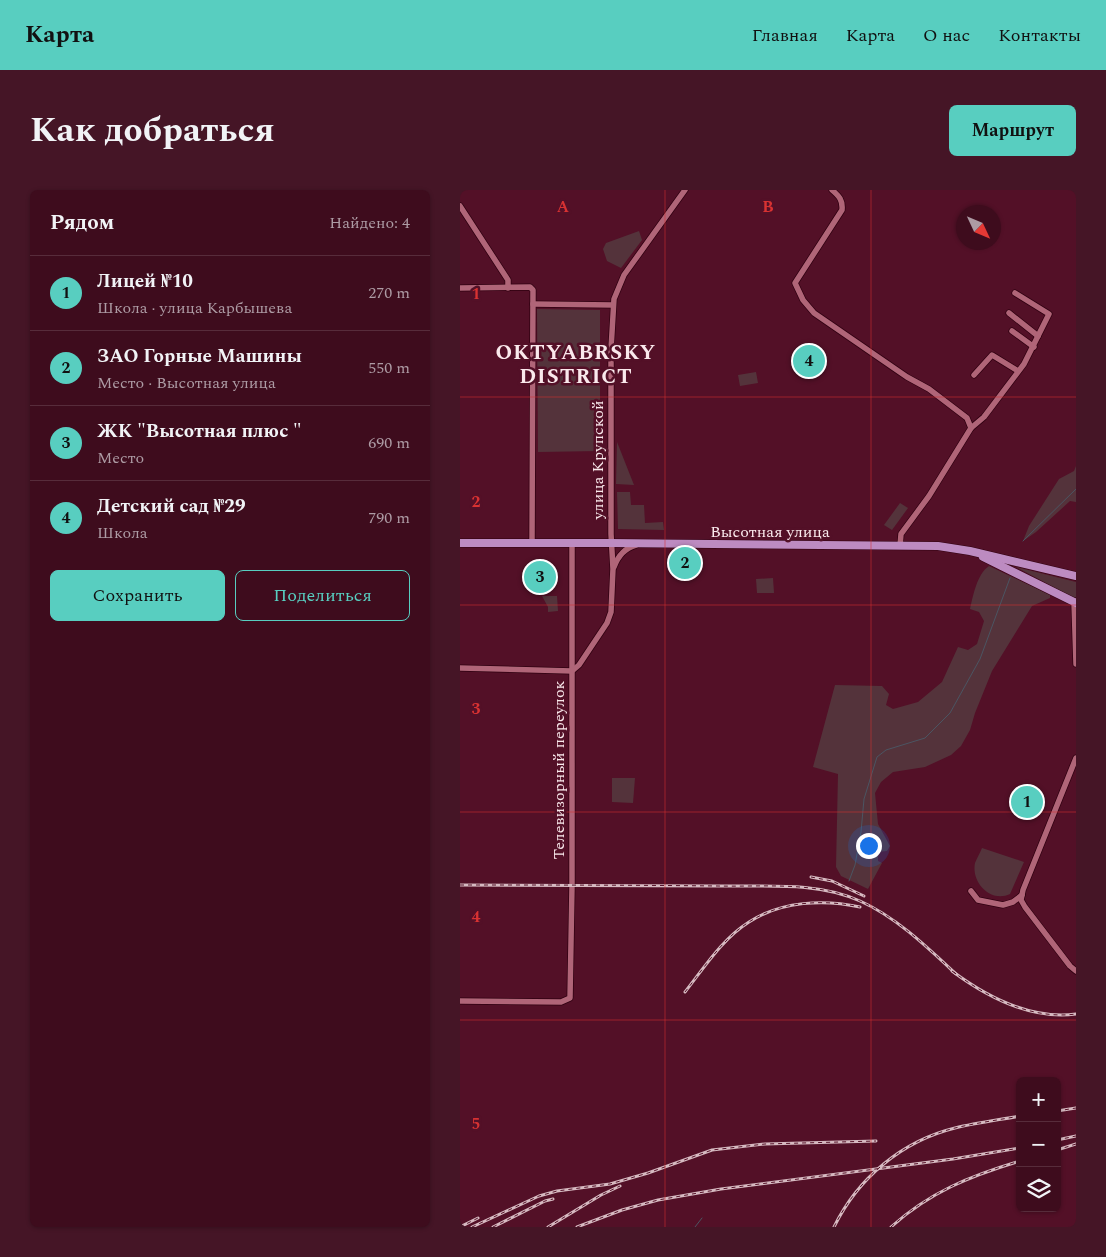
<!DOCTYPE html>
<html lang="ru">
<meta charset="utf-8">
<style>
:root{--surface:#3e0c1d;--page:#451526;--text:#f1f3f6;--muted:#ad9ba4;--line:#572c3b;--accent:#58cec0}
body{margin:0;font-family:Spectral,serif;background:var(--page);color:var(--text)}
.controls{position:absolute;right:15px;bottom:15px;display:grid;overflow:hidden;border-radius:8px;box-shadow:0 1px 4px #0004}
.controls button{width:45px;height:45px;display:grid;place-items:center;padding:0;border:0;border-bottom:1px solid var(--line);background:var(--surface);color:var(--text);font:25px sans-serif}
.compass{position:absolute;left:496px;top:15px;width:45px;height:45px;border-radius:50%;background:var(--surface);box-shadow:0 1px 4px #0004;rotate:134deg}
.you{position:absolute;left:408px;top:655px;width:18px;height:18px;margin:-12px;border:4px solid #fff;border-radius:50%;background:#1a73e8;box-shadow:0 0 0 8px #1a73e833}
.badge{display:grid;place-items:center;width:32px;height:32px;border-radius:50%;background:var(--accent);color:#111;font-size:16px;font-weight:700}
.pin{position:absolute;translate:-50% -50%;border:2px solid #fff;box-shadow:0 1px 5px #0006}
.list{margin:0;padding:0;list-style:none}
h2{display:flex;justify-content:space-between;align-items:center;height:65px;margin:0;padding:0 20px;font-size:21px}
h2 small{font-size:16px;font-weight:400;color:var(--muted)}
.list li{display:grid;grid-template-columns:32px 1fr auto;gap:15px;align-items:center;box-sizing:border-box;height:75px;padding:0 20px;border-top:1px solid var(--line)}
.list b{display:block;font-size:19px;white-space:nowrap}
.list p{margin:0;font-size:16px;white-space:nowrap;color:var(--muted)}
.list em{font-size:16px;font-style:normal;color:var(--muted)}
.actions{display:flex;gap:10px;padding:15px 20px}
.actions a{flex:1;padding:11px 0;border:1px solid var(--accent);border-radius:8px;text-align:center;font-size:18px;color:var(--accent)}
.actions .main{background:var(--accent);color:#111}
.icon{flex:none;width:28px;height:28px;fill:none;stroke:currentColor;stroke-width:2;stroke-linecap:round;stroke-linejoin:round}
.map{position:relative;flex:none;width:616px;height:1037px;overflow:hidden;border-radius:8px}
header{display:flex;align-items:center;gap:30px;box-sizing:border-box;height:70px;padding:0 25px;background:var(--accent);color:#111}
header strong{font-size:24px}
nav{display:flex;gap:28px;margin-inline-start:auto;font-size:18px}
.intro{display:flex;align-items:center;justify-content:space-between;box-sizing:border-box;height:120px;padding:0 30px}
h1{margin:0;font-size:35px}
.button{padding:12px 22px;border-radius:8px;background:var(--accent);color:#111;font-size:18px;font-weight:700}
main{display:flex;gap:30px;padding:0 30px}
aside{flex:1;background:var(--surface);border-radius:8px;box-shadow:0 1px 4px #0004}
.map>svg:first-child{display:block}
.green{fill:#54333b}
.lines{fill:none;stroke-linecap:round;stroke-linejoin:round}
.stream{stroke:#4b5562;stroke-width:1}
.minor-casing{stroke:#300011;stroke-width:7}
.major-casing{stroke:#300011;stroke-width:9}
.minor{stroke:#b06578;stroke-width:5.5}
.major{stroke:#bd8bc1;stroke-width:8}
.rail-casing{stroke:#d6bac1;stroke-width:3}
.rail{stroke:#531027;stroke-width:1;stroke-dasharray:4;stroke-linecap:butt}
.grid{fill:none;stroke:#d83232;stroke-width:1;stroke-opacity:0.55}
.labels{text-anchor:middle;stroke-width:5;stroke-linejoin:round;paint-order:stroke}
.street-label{font-size:16px;fill:#fae9ec;stroke:#531027}
.district-label{font-size:21px;font-weight:bold;letter-spacing:1px;fill:#fae9ec;stroke:#531027}
.grid-label{font-size:16px;text-anchor:middle;font-weight:bold;fill:#d83232;stroke:#531027;stroke-width:5;stroke-linejoin:round;paint-order:stroke}
</style>
<header>
<strong>Карта</strong>
<nav><a>Главная</a><a>Карта</a><a>О нас</a><a>Контакты</a></nav>
</header>
<div class="intro"><h1>Как добраться</h1><a class="button">Маршрут</a></div>
<main>
<aside>
<h2>Рядом<small>Найдено: 4</small></h2>
<ul class="list">
<li><span class="badge">1</span><div><b>Лицей №10</b><p>Школа · улица Карбышева</p></div><em>270 m</em></li>
<li><span class="badge">2</span><div><b>ЗАО Горные Машины</b><p>Место · Высотная улица</p></div><em>550 m</em></li>
<li><span class="badge">3</span><div><b>ЖК &quot;Высотная плюс &quot;</b><p>Место</p></div><em>690 m</em></li>
<li><span class="badge">4</span><div><b>Детский сад №29</b><p>Школа</p></div><em>790 m</em></li>
</ul>
<div class="actions"><a class="main">Сохранить</a><a>Поделиться</a></div>
</aside>
<div class="map">
<svg width="616" height="1037" viewBox="0 0 616 1037">
<rect width="100%" height="100%" fill="#531027"/>
<g class="green">
<polygon points="179,41 182,50 161,78 147,71 143,59 146,53"/>
<polygon points="77,119 140,120 140,261 78,262"/>
<polygon points="296,182 298,193 280,196 278,185"/>
<polygon points="157,252 174,295 156,294"/>
<polygon points="616,276 616,312 610,311 576,342 563,351 569,336 599,289 614,281"/>
<polygon points="157,302 170,302 171,315 184,315 185,333 203,332 204,340 158,339"/>
<polygon points="440,313 448,318 432,340 424,335"/>
<path d="M529,376l61,29v3l-18,8 -40,65 -17,42 -5,17 -9,16 -10,9 -26,12 -32,5 -12,10 -6,11 3,31 12,22 -3,5 -9,1v9l4,2 -14,26 -27,-13 -5,-9 2,-93 -25,-7 22,-82 47,1 7,8 -3,11 7,4 25,-7 24,-20 16,-35 10,3 9,-6 7,-23 -5,-9 -9,-3c3,-13 7,-35 19,-43z"/>
<polygon points="556,377 616,392 616,409"/>
<polygon points="313,388 314,403 297,403 296,389"/>
<polygon points="82,406 97,406 98,421 88,422 88,417"/>
<polygon points="152,588 175,588 173,613 152,612"/>
<path d="M522,658l42,14 -14,32c-19,9 -39,-11 -35,-31 2,-5 5,-10 7,-15z"/>
</g>
<g class="lines">
<g class="stream">
<polyline points="563,351 616,299"/>
<polyline points="389,691 395,675 401,642 404,609 417,567 426,560 465,548 490,523 520,469 550,388"/>
<polyline points="235,1037 242,1028"/>
</g>
<defs>
<g id="minor">
<path d="M372,0c7,6 11,10 10,20l-47,73 8,17 11,13 93,64 22,12 38,29 4,10 -42,68 -28,38 -1,12"/>
<polyline points="0,16 48,90 48,98"/>
<polyline points="0,98 70,97 73,100 72,353"/>
<polyline points="73,114 153,115"/>
<polyline points="549,123 578,146"/>
<polyline points="552,141 574,157"/>
<polyline points="514,185 532,165 558,181"/>
<polyline points="511,238 524,227 564,174 589,124 555,103"/>
<path d="M154,377c4,-11 11,-19 22,-22"/>
<polyline points="616,411 614,412 616,474"/>
<polyline points="0,478 112,481 119,475 147,433 151,422 153,379 151,344 151,159 154,109 164,85 225,0"/>
<polyline points="616,568 563,700 561,710 565,717 610,776 616,781"/>
<polyline points="511,701 518,710 543,715 553,712 562,705"/>
<polyline points="0,811 101,812 110,808 112,696 112,353"/>
</g>
<g id="major">
<polyline points="0,353 151,353 478,356 510,361 616,386"/>
<polyline points="523,367 616,413"/>
</g>
</defs>
<use href="#minor" class="minor-casing"/>
<use href="#major" class="major-casing"/>
<use href="#minor" class="minor"/>
<use href="#major" class="major"/>
<defs>
<g id="rail">
<polyline points="351,687 372,691 404,706"/>
<path d="M0,695c86,0 172,0 258,1 46,1 98,-5 142,15 36,16 67,46 96,73"/>
<path d="M492,781c35,26 79,49 124,43"/>
<path d="M225,802c19,-24 37,-53 64,-70 32,-21 75,-23 111,-15"/>
<polyline points="597,921 616,918"/>
<polyline points="597,950 616,946"/>
<polyline points="597,960 616,954"/>
<polyline points="0,1037 18,1028"/>
<polyline points="12,1037 79,1006 97,1001 150,994 188,983 252,960 305,954 416,951"/>
<polyline points="33,1037 85,1011 93,1009"/>
<polyline points="88,1037 141,1005 160,996"/>
<polyline points="117,1037 162,1020 198,1010 261,999 493,969 560,958"/>
<path d="M374,1037c24,-49 68,-86 121,-99 21,-5 43,-8 65,-12"/>
<path d="M431,1037c39,-35 79,-51 129,-66"/>
</g>
</defs>
<use href="#rail" class="rail-casing"/>
<use href="#rail" class="rail"/>
</g>
<path class="grid" d="M205,0v1037M411,0v1037M0,207h616M0,415h616M0,622h616M0,830h616"/>
<g class="labels">
<g class="street-label">
<text transform="translate(137 270) rotate(-90)" y="6">улица Крупской</text>
<text x="310" y="347">Высотная улица</text>
<text transform="translate(98 580) rotate(-90)" y="6">Телевизорный переулок</text>
</g>
<g class="district-label">
<text x="116" y="169">OKTYABRSKY<tspan x="116" dy="24">DISTRICT</tspan></text>
</g>
</g>
<g class="grid-label">
<text x="103" y="22">A</text>
<text x="308" y="22">B</text>
<text x="16" y="109">1</text>
<text x="16" y="317">2</text>
<text x="16" y="524">3</text>
<text x="16" y="732">4</text>
<text x="16" y="939">5</text>
</g>
</svg>
<div class="controls">
<button>+</button>
<button>−</button>
<button><svg class="icon" aria-label="layers" viewBox="0 0 24 24"><path d="M12 4l9 5-9 5-9-5zM3 14l9 5 9-5"/></svg></button>
</div>
<svg class="compass" viewBox="-18 -18 36 36"><path d="M0-13l5 13h-10z" fill="#e53935"/><path d="M0 13l5-13h-10z" fill="#ad9ba4"/></svg>
<div class="you"></div>
<div class="pin badge" style="left:567px;top:612px">1</div>
<div class="pin badge" style="left:225px;top:373px">2</div>
<div class="pin badge" style="left:80px;top:387px">3</div>
<div class="pin badge" style="left:349px;top:171px">4</div>
</div>
</main>
